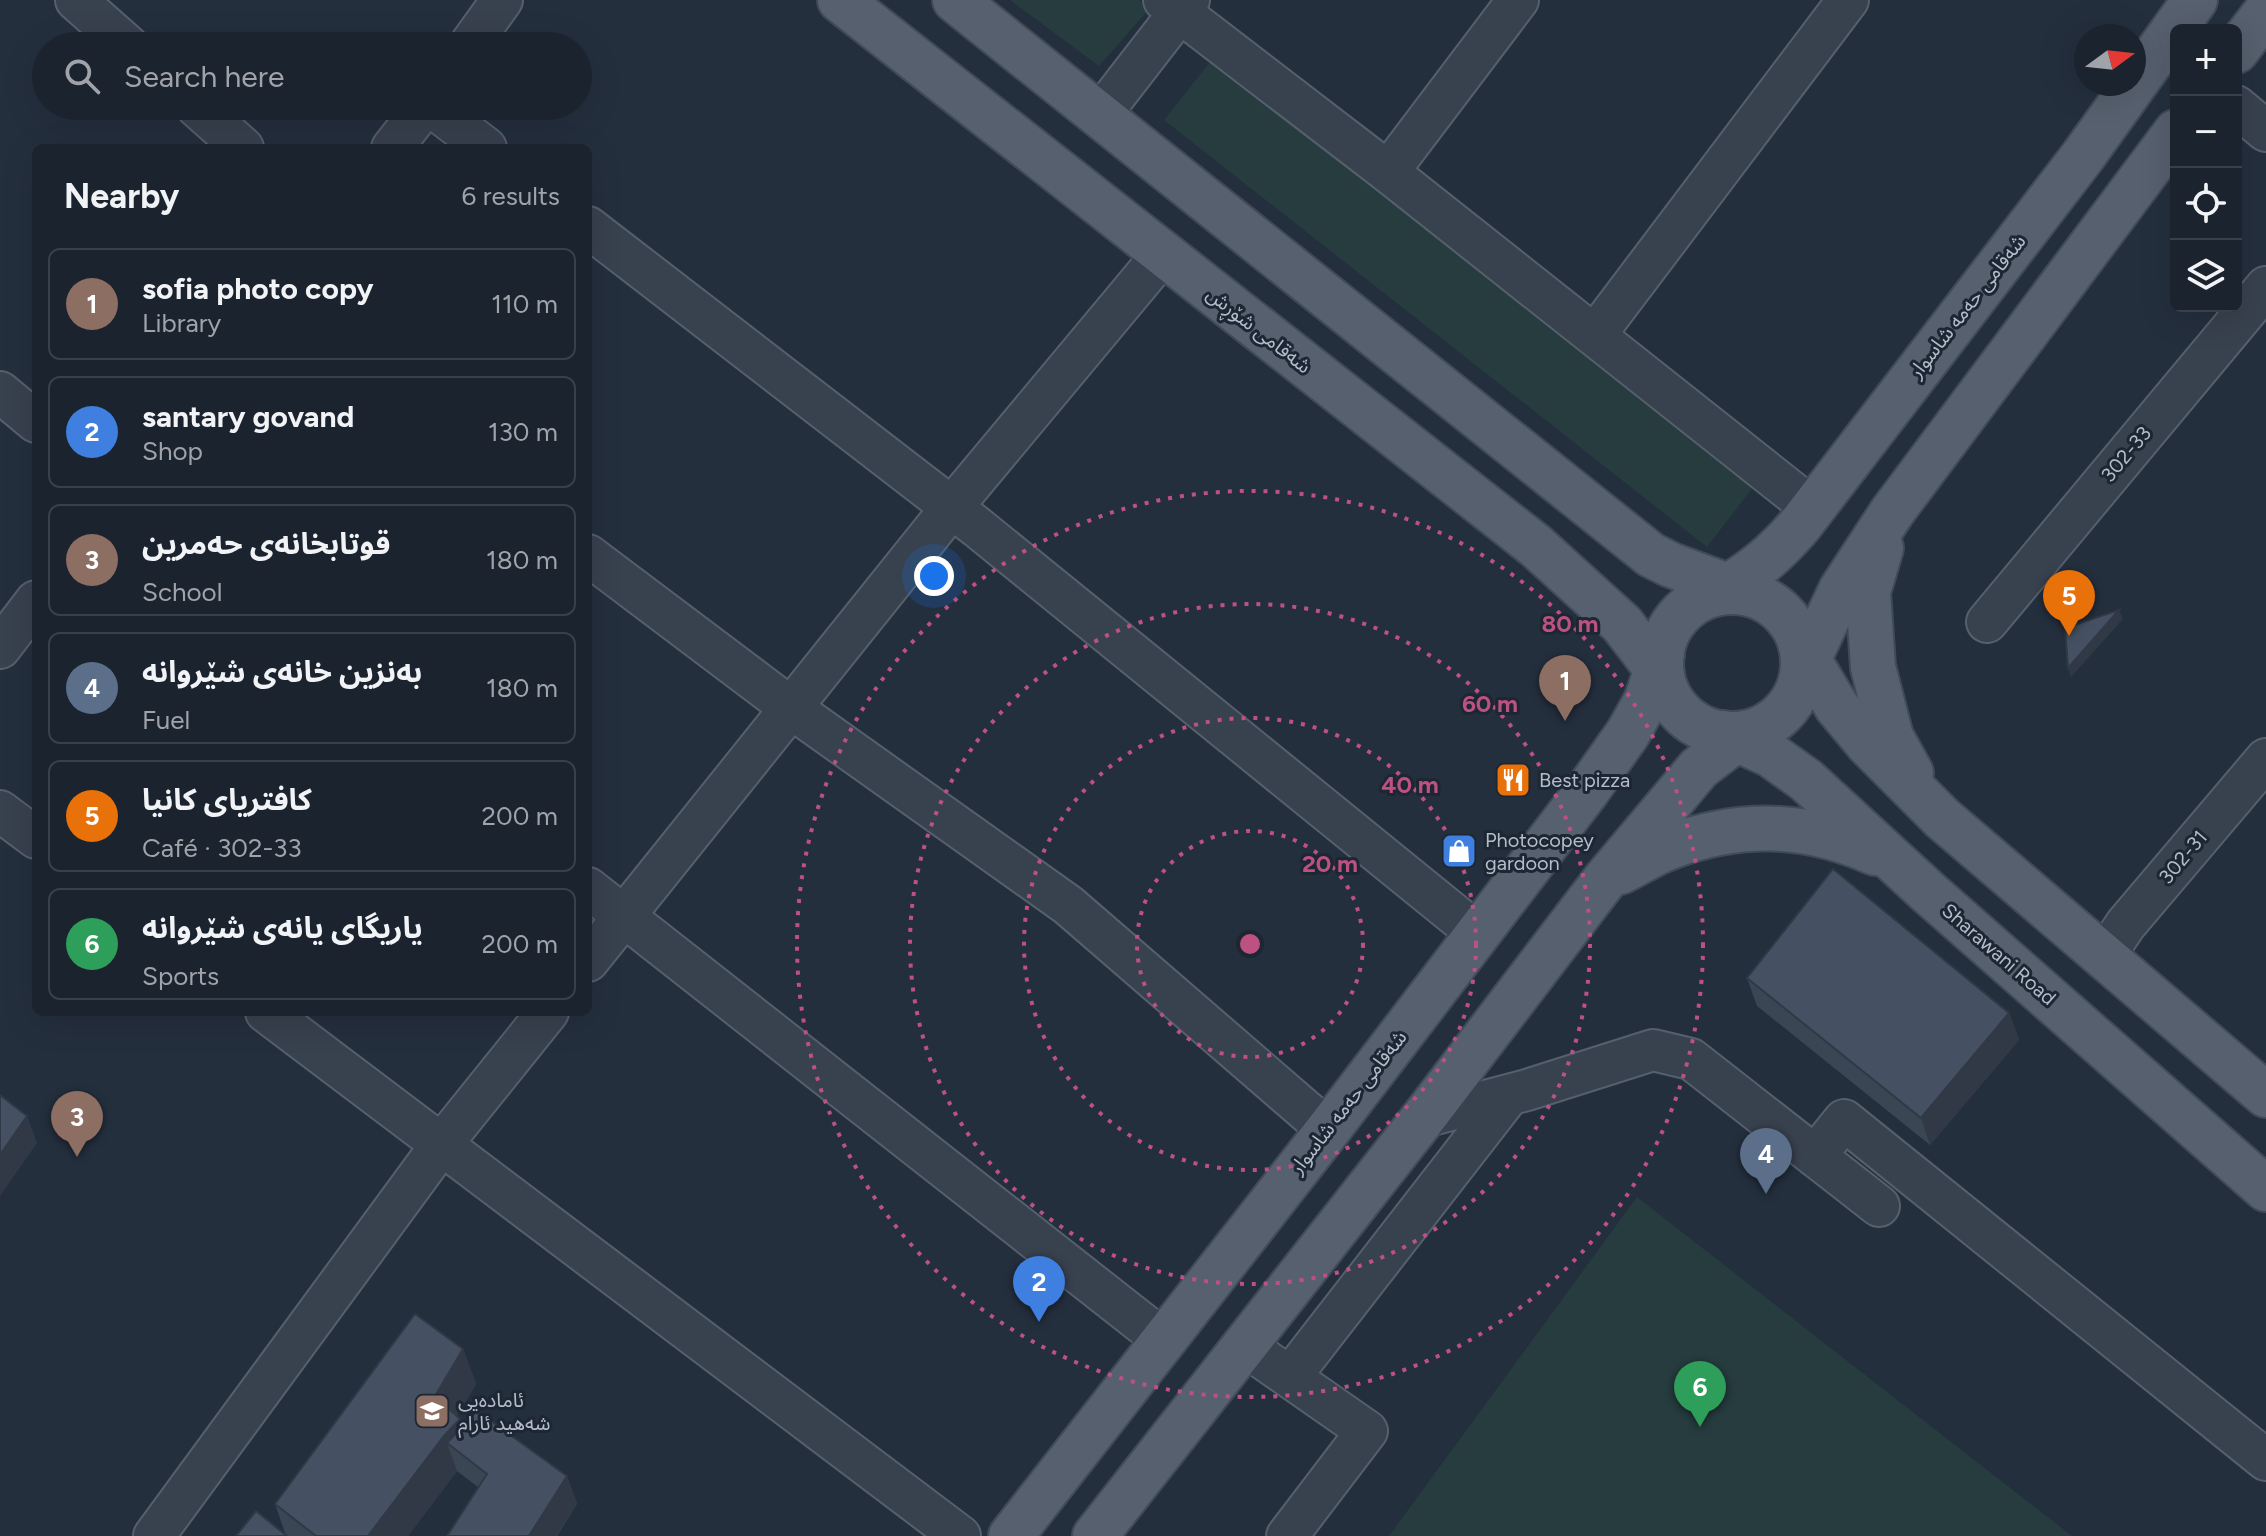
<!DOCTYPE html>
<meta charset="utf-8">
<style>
:root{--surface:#1b232e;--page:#242b36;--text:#f1f3f6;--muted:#a0a4aa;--line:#39404a;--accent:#8bbbb9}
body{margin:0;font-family:Figtree,"Noto Sans Arabic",sans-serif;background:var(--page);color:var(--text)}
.controls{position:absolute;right:24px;top:24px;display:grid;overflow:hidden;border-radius:12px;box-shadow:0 8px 32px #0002}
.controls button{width:72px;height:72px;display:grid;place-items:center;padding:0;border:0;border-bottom:2px solid var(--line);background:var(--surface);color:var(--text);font:40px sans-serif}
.compass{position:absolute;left:2074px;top:24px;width:72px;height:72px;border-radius:50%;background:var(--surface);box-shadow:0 8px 32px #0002;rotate:75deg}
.you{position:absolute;left:934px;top:576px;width:28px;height:28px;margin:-20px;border:6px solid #fff;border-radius:50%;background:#1a73e8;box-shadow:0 0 0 12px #1a73e833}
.badge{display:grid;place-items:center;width:52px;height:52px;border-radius:50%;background:var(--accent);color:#fff;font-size:26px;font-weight:700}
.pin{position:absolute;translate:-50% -66px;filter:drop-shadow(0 2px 4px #0008)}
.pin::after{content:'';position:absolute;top:42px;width:28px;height:24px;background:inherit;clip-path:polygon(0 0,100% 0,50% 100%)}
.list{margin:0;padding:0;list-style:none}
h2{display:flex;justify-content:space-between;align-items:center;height:104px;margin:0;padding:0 32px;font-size:34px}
h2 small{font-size:26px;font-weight:400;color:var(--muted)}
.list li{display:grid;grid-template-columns:52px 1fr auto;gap:24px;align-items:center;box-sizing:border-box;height:112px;margin:0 16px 16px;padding:0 16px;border:2px solid var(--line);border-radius:12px}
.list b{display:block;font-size:30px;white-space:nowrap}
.list p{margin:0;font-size:26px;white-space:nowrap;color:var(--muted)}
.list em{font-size:26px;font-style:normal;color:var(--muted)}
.icon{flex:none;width:44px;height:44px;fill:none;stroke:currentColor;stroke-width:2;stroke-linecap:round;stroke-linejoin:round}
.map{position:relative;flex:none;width:2266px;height:1536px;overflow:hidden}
.search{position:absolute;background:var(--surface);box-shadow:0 8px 32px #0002;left:32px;top:32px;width:560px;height:88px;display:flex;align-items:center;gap:20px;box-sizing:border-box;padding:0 28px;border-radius:44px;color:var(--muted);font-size:30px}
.panel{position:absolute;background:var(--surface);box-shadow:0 8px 32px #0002;left:32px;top:144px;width:560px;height:872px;border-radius:12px}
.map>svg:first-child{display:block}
.green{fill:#263c3f}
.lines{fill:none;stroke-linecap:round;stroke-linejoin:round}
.minor-casing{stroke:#565f6c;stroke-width:44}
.major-casing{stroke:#414a57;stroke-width:48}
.minor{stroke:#38414e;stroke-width:40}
.major{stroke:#56606e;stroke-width:44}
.wall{fill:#3b4654}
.shaded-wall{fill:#303945}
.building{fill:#455162;stroke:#303945;stroke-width:2}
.ring{fill:none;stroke:#bd5182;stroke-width:4;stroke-dasharray:4 8}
.labels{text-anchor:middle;stroke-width:6;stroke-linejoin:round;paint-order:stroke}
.street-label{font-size:20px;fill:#b4bcc9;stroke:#1d2633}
.poi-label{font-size:20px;fill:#b4bcc9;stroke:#1d2633;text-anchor:start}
.centre{fill:#bd5182;stroke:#1d2633;stroke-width:4}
.ring-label{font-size:24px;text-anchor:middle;font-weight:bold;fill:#bd5182;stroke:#1d2633;stroke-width:6;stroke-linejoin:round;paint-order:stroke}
</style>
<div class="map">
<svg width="2266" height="1536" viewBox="0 0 2266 1536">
<rect width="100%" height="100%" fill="#242f3e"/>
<g class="green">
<polygon points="1010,0 1139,0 1150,8 1099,66"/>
<polygon points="1214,57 1757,482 1707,547 1164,120"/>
<polygon points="1637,1197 2072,1536 1389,1536"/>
</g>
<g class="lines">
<defs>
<g id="minor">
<polyline points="76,0 128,46"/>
<polyline points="1164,0 1388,172 1812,508"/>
<polyline points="469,46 502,0"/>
<polyline points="196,106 243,148"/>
<polyline points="431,106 486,148"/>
<polyline points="2236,106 2266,131"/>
<polyline points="1100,115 1189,0"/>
<polyline points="392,148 425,106"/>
<polyline points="1388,172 1518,0"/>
<polyline points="588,227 977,527 1477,933"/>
<polyline points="1595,335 1848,0"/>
<polyline points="0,392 36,422"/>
<polyline points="588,555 791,708 1068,905 1328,1130"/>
<polyline points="1987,622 2266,287"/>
<polyline points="0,648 36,601"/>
<polyline points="0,811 36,838"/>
<polyline points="588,888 1162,1339"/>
<polyline points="2103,958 2126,924 2266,759"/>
<polyline points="588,961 952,507 1163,254"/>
<polyline points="266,1012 960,1536"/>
<polyline points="1424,1117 1527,1090 1653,1050 1691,1059 1879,1206"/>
<polyline points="1815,1156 1844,1120 2266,1460"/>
<polyline points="1246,1343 1265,1360 1367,1431 1287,1536"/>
<polyline points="1290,1377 1509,1095"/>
<polyline points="154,1536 441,1145 548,1012"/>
</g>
<g id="major">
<polyline points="840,0 1536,546 1622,624 1662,676"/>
<polyline points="955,0 1651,555 1671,565 1741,591"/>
<polyline points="2236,51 2266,12"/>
<polyline points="1881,548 1868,592 1873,667 1891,737 1911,773"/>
<path d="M1719,592c35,-21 54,-36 81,-67l283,-369 112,-156"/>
<circle cx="1732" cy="663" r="71"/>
<polyline points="1802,649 1837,707 1867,743 1942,818 2266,1095"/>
<polyline points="1803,671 1841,590 1892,512 2176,132"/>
<polyline points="1723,733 1771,755 1806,780 1928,892 2266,1189"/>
<path d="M1620,872c17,-8 33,-19 50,-25 71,-27 136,-24 205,6"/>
<polyline points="1011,1536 1328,1130 1587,791 1628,733 1646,701 1662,654"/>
<polyline points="1095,1536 1424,1117 1604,881 1699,768 1745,733"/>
</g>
</defs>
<use href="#minor" class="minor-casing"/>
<use href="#major" class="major-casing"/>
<use href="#minor" class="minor"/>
<use href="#major" class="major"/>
</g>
<g class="wall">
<polygon points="1747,978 2009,1013 2019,1040 1930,1145 1757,1006"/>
<polygon points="463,1349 476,1384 457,1416 460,1419 463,1427 567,1476 577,1504 557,1536 447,1536 478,1487 457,1471 408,1536 236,1536 286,1536 275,1504"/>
</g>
<g class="shaded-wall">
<polygon points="2119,610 2123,619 2071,677 2068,668"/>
<polygon points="2009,1013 2019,1040 1930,1145 1921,1118"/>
<polygon points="27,1116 37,1143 0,1196 0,1155"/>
<polygon points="463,1349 476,1384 448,1431 435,1396"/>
<polygon points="460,1419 473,1454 447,1443 457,1471 408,1536 368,1536 444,1436"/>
<polygon points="567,1476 577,1504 556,1536 529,1536"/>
</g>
<g class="building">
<polygon points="2119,610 2068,668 2065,628"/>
<polygon points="1833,869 2009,1013 1921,1118 1747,978"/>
<polygon points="0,1095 27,1116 0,1155"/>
<polygon points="415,1314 463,1349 435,1396 460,1419 444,1436 368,1536 316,1536 275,1504"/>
<polygon points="477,1411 567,1476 529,1536 447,1536 487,1474 447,1443"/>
<polygon points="256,1511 287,1536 236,1536"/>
</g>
<g class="ring">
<circle cx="1250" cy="944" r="113"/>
<circle cx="1250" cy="944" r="226"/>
<circle cx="1250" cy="944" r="340"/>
<circle cx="1250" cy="944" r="453"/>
</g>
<defs>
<symbol id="restaurant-square" viewBox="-11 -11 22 22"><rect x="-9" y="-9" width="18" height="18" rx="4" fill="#e8710a" stroke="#1d2633"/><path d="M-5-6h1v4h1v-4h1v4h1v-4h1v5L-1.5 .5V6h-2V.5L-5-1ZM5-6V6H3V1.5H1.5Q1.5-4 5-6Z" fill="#fff"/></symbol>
<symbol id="shop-square" viewBox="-11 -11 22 22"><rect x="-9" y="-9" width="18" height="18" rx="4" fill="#3f7fe0" stroke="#1d2633"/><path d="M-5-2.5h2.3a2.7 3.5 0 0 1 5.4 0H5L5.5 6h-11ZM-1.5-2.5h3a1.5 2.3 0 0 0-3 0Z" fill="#fff"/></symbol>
<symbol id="school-square" viewBox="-11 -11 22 22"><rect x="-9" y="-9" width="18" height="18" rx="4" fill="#8d6e63" stroke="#1d2633"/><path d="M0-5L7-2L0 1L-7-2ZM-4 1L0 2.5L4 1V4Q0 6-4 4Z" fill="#fff"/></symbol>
</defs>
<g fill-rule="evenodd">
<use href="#restaurant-square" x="1493" y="760" width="40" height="40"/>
<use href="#shop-square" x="1439" y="831" width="40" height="40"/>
<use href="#school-square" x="412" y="1391" width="40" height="40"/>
</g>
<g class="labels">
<g class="street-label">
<text transform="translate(1967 306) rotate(-52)" y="7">شەقامی حەمە شاسوار</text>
<text transform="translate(1259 330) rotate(38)" y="7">شەقامی شۆڕش</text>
<text transform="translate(2126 454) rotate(-50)" y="7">302-33</text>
<text transform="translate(2183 857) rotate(-50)" y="7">302-31</text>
<text transform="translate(1999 954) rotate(41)" y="7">Sharawani Road</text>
<text transform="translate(1348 1102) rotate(-52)" y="7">شەقامی حەمە شاسوار</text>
</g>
<g class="poi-label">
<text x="1539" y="787">Best pizza</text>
<text x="1485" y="847">Photocopey<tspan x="1485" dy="23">gardoon</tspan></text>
<text x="458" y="1407">ئامادەیی<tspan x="458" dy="23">شەهید ئارام</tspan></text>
</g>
</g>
<circle cx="1250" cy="944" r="12" class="centre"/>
<g class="ring-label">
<text x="1570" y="632">80 m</text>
<text x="1490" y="712">60 m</text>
<text x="1410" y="793">40 m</text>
<text x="1330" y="872">20 m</text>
</g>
</svg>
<div class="controls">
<button>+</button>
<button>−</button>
<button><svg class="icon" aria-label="locate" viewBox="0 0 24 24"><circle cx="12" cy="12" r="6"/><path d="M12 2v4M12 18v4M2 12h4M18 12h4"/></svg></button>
<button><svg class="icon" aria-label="layers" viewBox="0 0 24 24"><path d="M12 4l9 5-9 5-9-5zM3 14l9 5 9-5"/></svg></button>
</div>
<svg class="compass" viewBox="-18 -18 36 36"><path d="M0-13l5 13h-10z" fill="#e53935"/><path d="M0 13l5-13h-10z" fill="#a0a4aa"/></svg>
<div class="you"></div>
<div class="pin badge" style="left:1565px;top:721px;background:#8d6e63">1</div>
<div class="pin badge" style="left:1039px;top:1322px;background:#3f7fe0">2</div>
<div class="pin badge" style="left:77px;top:1157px;background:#8d6e63">3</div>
<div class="pin badge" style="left:1766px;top:1194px;background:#5c6f8a">4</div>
<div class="pin badge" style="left:2069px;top:636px;background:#e8710a">5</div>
<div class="pin badge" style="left:1700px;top:1427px;background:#2e9e5b">6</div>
<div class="search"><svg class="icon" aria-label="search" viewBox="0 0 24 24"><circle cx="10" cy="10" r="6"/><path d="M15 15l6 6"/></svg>Search here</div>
<section class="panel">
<h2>Nearby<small>6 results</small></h2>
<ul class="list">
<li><span class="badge" style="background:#8d6e63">1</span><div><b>sofia photo copy</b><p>Library</p></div><em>110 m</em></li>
<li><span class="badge" style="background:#3f7fe0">2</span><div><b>santary govand</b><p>Shop</p></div><em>130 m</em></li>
<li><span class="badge" style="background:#8d6e63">3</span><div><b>قوتابخانەی حەمرین</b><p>School</p></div><em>180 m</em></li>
<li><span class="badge" style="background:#5c6f8a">4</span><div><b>بەنزین خانەی شێروانە</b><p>Fuel</p></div><em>180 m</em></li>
<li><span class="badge" style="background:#e8710a">5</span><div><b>کافتریای کانیا</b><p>Café · 302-33</p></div><em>200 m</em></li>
<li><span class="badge" style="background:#2e9e5b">6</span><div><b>یاریگای یانەی شێروانە</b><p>Sports</p></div><em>200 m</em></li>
</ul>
</section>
</div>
